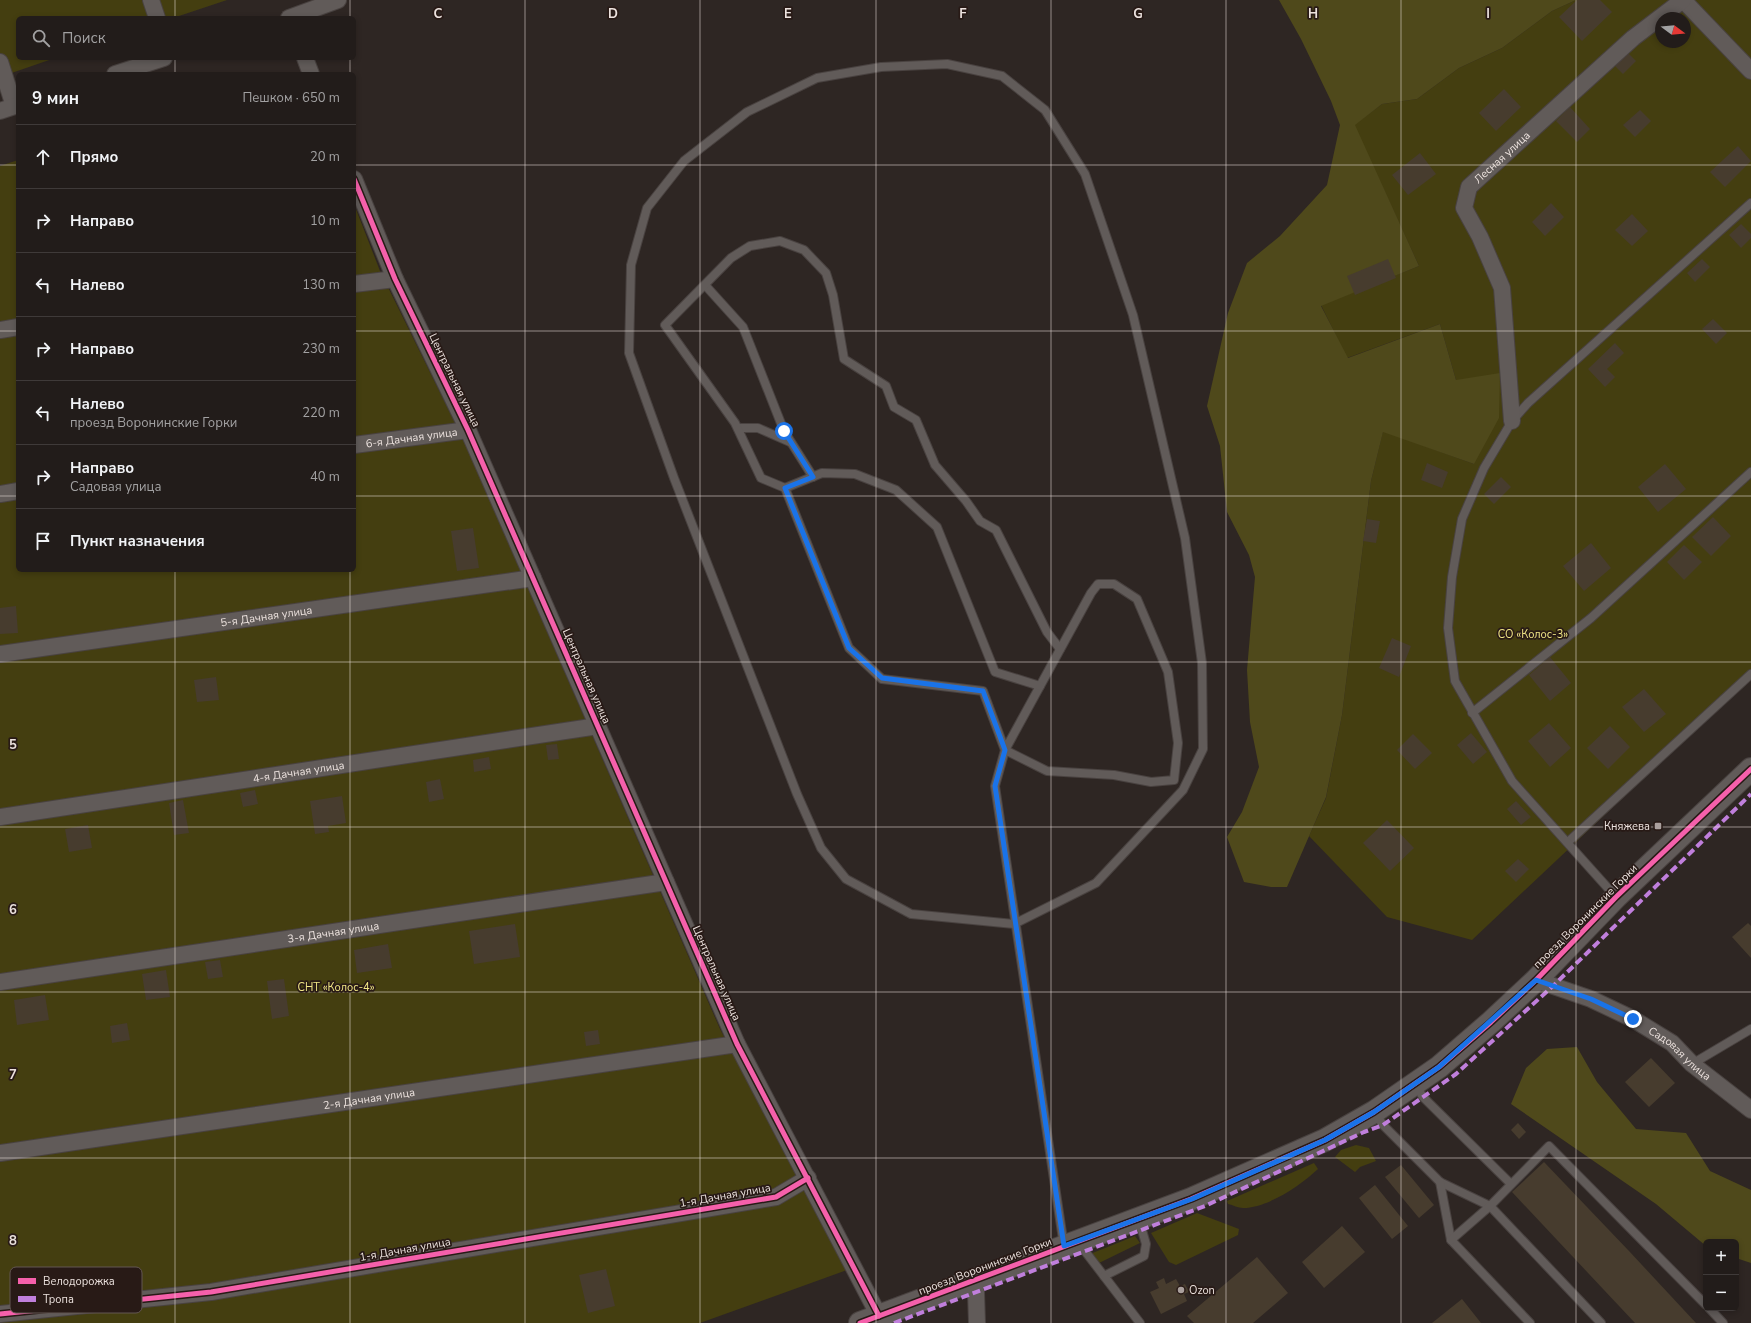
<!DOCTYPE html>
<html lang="ru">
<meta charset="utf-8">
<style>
:root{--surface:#221c1a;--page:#2a2523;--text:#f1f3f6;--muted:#a2a1a2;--line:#3f3a39}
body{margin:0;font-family:"Nunito Sans",sans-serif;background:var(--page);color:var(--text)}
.controls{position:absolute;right:12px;bottom:12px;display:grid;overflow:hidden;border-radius:6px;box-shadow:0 2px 6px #0003}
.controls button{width:36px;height:36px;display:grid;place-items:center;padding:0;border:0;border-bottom:1px solid var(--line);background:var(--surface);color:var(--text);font:20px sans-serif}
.compass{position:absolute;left:1655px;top:12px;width:36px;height:36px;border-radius:50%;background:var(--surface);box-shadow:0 2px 6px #0003;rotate:106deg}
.stop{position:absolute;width:12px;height:12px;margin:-9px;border:3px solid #1a73e8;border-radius:50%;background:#fff}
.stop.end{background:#1a73e8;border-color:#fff;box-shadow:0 1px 4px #0008}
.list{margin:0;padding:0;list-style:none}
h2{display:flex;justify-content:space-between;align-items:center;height:52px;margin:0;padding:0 16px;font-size:17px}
h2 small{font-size:13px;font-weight:400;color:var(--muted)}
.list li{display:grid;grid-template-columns:26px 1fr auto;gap:12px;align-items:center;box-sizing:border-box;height:64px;padding:0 16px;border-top:1px solid var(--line)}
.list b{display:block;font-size:15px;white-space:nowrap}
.list p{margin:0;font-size:13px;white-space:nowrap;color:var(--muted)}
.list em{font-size:13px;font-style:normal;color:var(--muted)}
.icon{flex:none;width:22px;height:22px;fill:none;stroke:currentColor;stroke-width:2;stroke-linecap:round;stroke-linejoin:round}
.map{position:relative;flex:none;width:1751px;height:1323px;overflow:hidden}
.search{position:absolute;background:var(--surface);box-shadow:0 2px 6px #0003;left:16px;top:16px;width:340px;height:44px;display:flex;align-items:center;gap:10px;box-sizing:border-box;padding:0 14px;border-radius:6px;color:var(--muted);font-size:15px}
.panel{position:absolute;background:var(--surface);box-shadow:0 2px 6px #0003;left:16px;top:72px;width:340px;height:500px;border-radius:6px}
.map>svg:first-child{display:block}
.green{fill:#443e10;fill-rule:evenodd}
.forest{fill:#4f491b}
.building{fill:#473c2e}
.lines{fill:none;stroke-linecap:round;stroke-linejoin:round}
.lane-casing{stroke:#494240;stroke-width:10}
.street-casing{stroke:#494240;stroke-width:18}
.secondary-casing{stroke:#494240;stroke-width:24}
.lane{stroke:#615b59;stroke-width:8}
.street{stroke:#615b59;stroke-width:16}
.secondary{stroke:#615b59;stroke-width:22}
.quiet{stroke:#c07fdc;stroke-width:4;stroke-dasharray:8 4;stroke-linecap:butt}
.cycleway-casing{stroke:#281a16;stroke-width:8}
.cycleway{stroke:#f560ab;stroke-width:5}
.route{stroke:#1a73e8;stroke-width:5}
.grid{fill:none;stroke:#ece2de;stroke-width:1;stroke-opacity:0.55}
.poi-dot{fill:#aaa09d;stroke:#281a16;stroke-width:1.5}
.labels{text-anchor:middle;stroke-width:3.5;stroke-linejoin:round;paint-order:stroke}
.street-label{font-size:11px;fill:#ece2de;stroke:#281a16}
.park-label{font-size:11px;fill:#f2e786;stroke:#281a16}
.poi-label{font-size:11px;fill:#ece2de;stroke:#281a16;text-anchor:end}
.key{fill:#281a16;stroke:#635652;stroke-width:1}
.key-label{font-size:11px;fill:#ece2de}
.grid-label{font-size:13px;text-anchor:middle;font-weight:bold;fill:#ece2de;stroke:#281a16;stroke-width:3.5;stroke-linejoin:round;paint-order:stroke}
</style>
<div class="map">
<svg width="1751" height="1323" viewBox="0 0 1751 1323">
<rect width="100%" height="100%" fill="#2e2623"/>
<g class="green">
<polygon points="0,0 227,0 173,18 18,18 18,58 55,58 0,77"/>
<path d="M1576,0h175v677l-279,263 -85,-23 -78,-81 17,-38 16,-83 29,-234 12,-50 91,33 -18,-84 -16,-56 -93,34 -26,-53 98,-39 -65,-141 28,-21 35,-5 42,-31 43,-20 50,-37zM1661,18h24v24h-24z"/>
<polygon points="18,160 18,570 354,570 354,204 380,271 464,441 720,1029 847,1270 700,1323 0,1323 0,166"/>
<polygon points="1356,1145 1369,1148 1376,1161 1360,1167 1355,1172 1335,1157 1341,1150"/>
<path d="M1314,1163l4,6c-17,16 -50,39 -75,39 -5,0 -10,-3 -15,-4l-1,-3z"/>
<polygon points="1197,1213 1239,1229 1238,1235 1176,1265 1169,1262 1151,1233"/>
<polygon points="1135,1236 1140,1243 1099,1263 1090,1254"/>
</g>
<g class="forest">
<polygon points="1279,0 1576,0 1552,11 1502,48 1459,68 1417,99 1382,104 1355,125 1419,266 1321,306 1348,358 1440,324 1456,380 1500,373 1499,418 1474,464 1383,432 1371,481 1342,715 1326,797 1287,887 1271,887 1244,882 1227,837 1242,812 1259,767 1250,722 1247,670 1255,577 1249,555 1227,512 1220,446 1207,406 1228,313 1247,263 1280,236 1327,185 1340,125 1331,101 1301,39"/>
<polygon points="1577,1047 1597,1082 1636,1129 1686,1133 1710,1171 1751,1190 1751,1263 1736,1258 1736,1242 1706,1242 1706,1246 1656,1204 1511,1104 1526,1068 1547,1049"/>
</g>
<g class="building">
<polygon points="1577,0 1600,0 1612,12 1582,41 1559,17"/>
<polygon points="1626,51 1636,61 1623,74 1613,64"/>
<polygon points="1504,89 1521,107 1496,131 1479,113"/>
<polygon points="1570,107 1590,129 1577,142 1556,121"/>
<polygon points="1640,110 1651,121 1635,137 1623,125"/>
<polygon points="1738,146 1751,161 1725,187 1710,172"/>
<polygon points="1420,153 1436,174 1408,195 1392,175"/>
<polygon points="1551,203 1564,217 1545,236 1532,222"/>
<polygon points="1632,214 1648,231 1632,246 1615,230"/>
<polygon points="1741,224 1751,234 1751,238 1741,248 1729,235"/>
<polygon points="1388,259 1396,278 1355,295 1347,276"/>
<polygon points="1702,259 1710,267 1695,282 1687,273"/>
<polygon points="1713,319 1727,333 1716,344 1702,329"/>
<polygon points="1615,343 1624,353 1607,369 1615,377 1605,387 1588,369"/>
<polygon points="1427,463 1448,472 1442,488 1421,480"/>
<polygon points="1665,464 1686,489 1658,512 1638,487"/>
<polygon points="1501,477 1511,487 1494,504 1484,494"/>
<polygon points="1713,517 1731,536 1711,556 1692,537"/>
<polygon points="1367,519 1380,521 1376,543 1363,541"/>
<polygon points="473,528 479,568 457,571 451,531"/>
<polygon points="1591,543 1611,568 1584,591 1563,566"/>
<polygon points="1684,545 1702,562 1684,580 1667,562"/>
<polygon points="16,606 18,633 0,634 0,608"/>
<polygon points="1392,638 1411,646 1399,677 1379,668"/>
<polygon points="1550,657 1571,683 1550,701 1529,675"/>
<polygon points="216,677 219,700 197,702 194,680"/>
<polygon points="1644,689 1666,714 1644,732 1622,707"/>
<polygon points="1549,723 1571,748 1550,767 1528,741"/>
<polygon points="1610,726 1630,747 1608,769 1587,748"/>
<polygon points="1471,733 1487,752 1473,764 1457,745"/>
<polygon points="1413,734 1432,753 1415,769 1397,750"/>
<polygon points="557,744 559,759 548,760 546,745"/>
<polygon points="489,757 491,769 474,772 473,760"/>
<polygon points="440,779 444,799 429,802 426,782"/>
<polygon points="255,790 258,804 243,807 240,793"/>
<polygon points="342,796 346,823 328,826 329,832 315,834 310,801"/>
<polygon points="183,800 189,833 174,835 169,803"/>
<polygon points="1516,801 1531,817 1521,825 1507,809"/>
<polygon points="1387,820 1414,848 1390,871 1363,843"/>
<polygon points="88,825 92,848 69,852 65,829"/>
<polygon points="1518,859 1529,869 1516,882 1505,871"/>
<polygon points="1748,923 1751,926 1751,958 1732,937"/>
<polygon points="515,924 520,957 474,964 469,931"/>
<polygon points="388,944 392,968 357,973 354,950"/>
<polygon points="220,960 223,977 208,979 205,962"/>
<polygon points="166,970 170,997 146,1000 142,974"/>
<polygon points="284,979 289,1016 272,1019 267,981"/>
<polygon points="45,995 49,1020 17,1025 14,1000"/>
<polygon points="127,1023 130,1040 112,1043 110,1026"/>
<polygon points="598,1030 600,1044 586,1046 584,1032"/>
<polygon points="1651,1058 1675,1083 1649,1107 1625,1082"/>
<polygon points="1518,1123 1526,1132 1519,1139 1511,1130"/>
<polygon points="1544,1162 1629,1251 1696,1323 1635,1323 1512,1192"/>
<polygon points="1401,1165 1434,1205 1419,1218 1385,1177"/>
<polygon points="1375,1185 1408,1226 1392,1239 1359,1198"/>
<polygon points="1342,1226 1365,1252 1324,1288 1302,1262"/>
<polygon points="1257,1257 1288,1293 1253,1323 1194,1323 1187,1316"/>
<polygon points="606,1269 615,1306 588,1313 579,1275"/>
<polygon points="1164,1278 1166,1284 1176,1279 1180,1286 1185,1284 1189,1292 1184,1294 1187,1301 1161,1314 1150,1292 1159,1288 1156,1282"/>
<polygon points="1462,1299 1481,1323 1432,1323"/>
</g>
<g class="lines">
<defs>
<g id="lane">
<polygon points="947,64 1002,76 1045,110 1085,174 1133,315 1185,538 1202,663 1203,749 1183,790 1096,883 1014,924 911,914 846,879 821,848 797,794 674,478 629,353 631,265 647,208 684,161 747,112 817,78 881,67"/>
<polyline points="705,285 743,327 784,431 813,477"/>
<polyline points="738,428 758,428 790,442"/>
<polyline points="785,488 849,648 882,679 983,691 1005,750 1047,771 1114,775 1151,782 1174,780 1178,743 1168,672 1137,599 1114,584 1098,584 1091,593 1005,750 995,786 1064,1246"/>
<polyline points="1040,686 995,672 937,527 896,490 855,474 822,473 785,488 761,478 735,423 665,325 731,258 750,246 780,241 804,250 826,273 833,295 844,359 886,386 894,407 916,420 935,465 966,501 980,521 996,530 1047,632 1060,649"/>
<polyline points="1472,713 1591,618 1751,472"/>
<polyline points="1568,842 1751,674"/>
<polyline points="1615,896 1512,781 1455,681 1448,628 1452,577 1462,519 1484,468 1512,421 1528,403 1751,203"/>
<polyline points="1692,1064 1751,1029"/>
<polyline points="1415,1084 1423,1097 1511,1184"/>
<polyline points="1375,1113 1383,1125 1440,1182 1490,1206 1601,1323"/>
<polyline points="1440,1182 1451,1240 1530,1323"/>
<polyline points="1451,1240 1490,1206 1549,1146 1706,1305"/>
<polyline points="1078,1242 1104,1276 1144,1256 1146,1244 1139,1220"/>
<polyline points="1104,1276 1140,1323"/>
<polyline points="1709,1308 1723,1323"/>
</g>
<g id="street">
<polyline points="151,0 157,18"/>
<polyline points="1683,0 1751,71"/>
<polyline points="289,18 338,0"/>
<polyline points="305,58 311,74"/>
<polyline points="0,62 14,106"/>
<polyline points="115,74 164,58"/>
<polyline points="0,111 18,105"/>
<polyline points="354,179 395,279 468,430 737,1044 879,1316"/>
<polyline points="354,284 395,279"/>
<polyline points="0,330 18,327"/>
<path id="s1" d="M1512,421l-10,-133 -22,-51 -16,-29 5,-21 164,-149 50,-38"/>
<path id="s2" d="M354,445l114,-15"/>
<polyline points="0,494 18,491"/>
<path id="s3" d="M0,654l533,-76"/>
<path id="s4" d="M0,817l598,-91"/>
<path id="s5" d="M1536,980l55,19 42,20 39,24 20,21 59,46"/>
<path id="s6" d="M0,982l666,-100"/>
<path id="s7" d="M0,1153l737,-109"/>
<polyline points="973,1281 976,1292 977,1323"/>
<polyline points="0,1314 211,1292 776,1197 808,1178"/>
</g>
<polyline id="secondary" points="860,1323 1191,1199 1325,1140 1374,1112 1439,1067 1491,1022 1536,980 1616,897 1751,769"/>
</defs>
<use href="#lane" class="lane-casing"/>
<use href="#street" class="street-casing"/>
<use href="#secondary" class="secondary-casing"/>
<use href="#lane" class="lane"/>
<use href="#street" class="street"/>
<use href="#secondary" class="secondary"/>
<polyline class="quiet" points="894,1323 1205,1206 1364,1132 1383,1125 1456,1074 1553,986 1751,794"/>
<defs>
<g id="cycleway">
<polyline points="354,179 395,279 468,430 737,1044 879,1316"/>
<polyline points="0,1314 211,1292 776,1197 808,1178"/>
<polyline points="860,1323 1191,1199 1325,1140 1374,1112 1439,1067 1491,1022 1536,980 1616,897 1751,769"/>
</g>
</defs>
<use href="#cycleway" class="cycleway-casing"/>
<use href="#cycleway" class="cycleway"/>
</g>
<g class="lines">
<polyline class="route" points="784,431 813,477 785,488 849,648 882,678 983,691 1005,750 995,786 1064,1246 1192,1199 1325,1140 1374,1112 1439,1067 1536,980 1591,999 1633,1019"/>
</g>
<path class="grid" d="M175,0v18M350,0v18M525,0v1323M700,0v1323M876,0v1323M1051,0v1323M1226,0v1323M1401,0v1323M1576,0v1323M175,58v16M350,58v16M0,165h18M354,165h1397M0,331h18M354,331h1397M0,496h18M354,496h1397M175,570v753M350,570v753M0,662h1751M0,827h1751M0,992h1751M0,1158h1751"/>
<g class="poi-dot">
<rect x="1654" y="822" width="8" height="8" rx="2"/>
<circle cx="1181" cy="1290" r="4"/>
</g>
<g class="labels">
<g class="street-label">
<text dy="4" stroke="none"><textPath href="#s1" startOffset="288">Лесная улица</textPath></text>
<text transform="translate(455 380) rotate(64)" y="4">Центральная улица</text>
<text dy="4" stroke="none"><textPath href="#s2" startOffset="58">6-я Дачная улица</textPath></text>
<text dy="4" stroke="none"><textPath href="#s3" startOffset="269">5-я Дачная улица</textPath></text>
<text transform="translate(587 676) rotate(66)" y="4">Центральная улица</text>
<text dy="4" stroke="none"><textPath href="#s4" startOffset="302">4-я Дачная улица</textPath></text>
<text transform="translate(1585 916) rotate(-45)" y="4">проезд Воронинские Горки</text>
<text dy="4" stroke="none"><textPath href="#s6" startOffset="337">3-я Дачная улица</textPath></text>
<text transform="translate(717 973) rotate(66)" y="4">Центральная улица</text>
<text dy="4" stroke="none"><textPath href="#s5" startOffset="163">Садовая улица</textPath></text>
<text dy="4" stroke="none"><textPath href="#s7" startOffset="373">2-я Дачная улица</textPath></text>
<text transform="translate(725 1195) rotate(-10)" y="4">1-я Дачная улица</text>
<text transform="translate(405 1249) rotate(-10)" y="4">1-я Дачная улица</text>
<text transform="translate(985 1266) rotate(-21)" y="4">проезд Воронинские Горки</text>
</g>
<g class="park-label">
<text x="1533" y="638">СО «Колос-3»</text>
<text x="336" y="991">СНТ «Колос-4»</text>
</g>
<g class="poi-label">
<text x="1650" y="830">Княжева</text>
<text x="1189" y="1294" text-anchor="start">Ozon</text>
</g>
</g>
<rect x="10" y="1267" width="132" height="46" rx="6" class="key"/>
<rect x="18" y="1278" width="18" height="6" fill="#f560ab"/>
<rect x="18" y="1296" width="18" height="6" fill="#c07fdc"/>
<g class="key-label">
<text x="43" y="1285">Велодорожка</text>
<text x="43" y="1303">Тропа</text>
</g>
<g class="grid-label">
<text x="438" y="18">C</text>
<text x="613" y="18">D</text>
<text x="788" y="18">E</text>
<text x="963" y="18">F</text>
<text x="1138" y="18">G</text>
<text x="1313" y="18">H</text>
<text x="1488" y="18">I</text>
<text x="13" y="749">5</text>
<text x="13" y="914">6</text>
<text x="13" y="1079">7</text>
<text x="13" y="1245">8</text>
</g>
</svg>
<div class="controls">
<button>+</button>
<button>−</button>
</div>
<svg class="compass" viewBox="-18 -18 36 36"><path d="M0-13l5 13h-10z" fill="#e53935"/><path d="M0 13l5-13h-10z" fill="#a2a1a2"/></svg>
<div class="stop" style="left:784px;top:431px"></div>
<div class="stop end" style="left:1633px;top:1019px"></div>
<div class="search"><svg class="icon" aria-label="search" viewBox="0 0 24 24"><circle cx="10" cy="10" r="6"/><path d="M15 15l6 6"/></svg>Поиск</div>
<section class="panel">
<h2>9 мин<small>Пешком · 650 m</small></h2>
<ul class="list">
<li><svg class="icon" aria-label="ahead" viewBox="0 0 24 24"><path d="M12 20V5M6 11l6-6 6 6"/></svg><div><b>Прямо</b></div><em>20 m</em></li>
<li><svg class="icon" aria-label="right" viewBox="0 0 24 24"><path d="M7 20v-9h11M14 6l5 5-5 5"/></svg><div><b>Направо</b></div><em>10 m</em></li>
<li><svg class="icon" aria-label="left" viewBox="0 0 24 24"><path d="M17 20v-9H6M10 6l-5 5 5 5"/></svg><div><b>Налево</b></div><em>130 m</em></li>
<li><svg class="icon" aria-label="right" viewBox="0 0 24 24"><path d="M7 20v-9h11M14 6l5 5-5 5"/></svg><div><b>Направо</b></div><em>230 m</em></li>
<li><svg class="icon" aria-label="left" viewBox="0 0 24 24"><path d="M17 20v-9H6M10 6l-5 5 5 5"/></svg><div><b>Налево</b><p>проезд Воронинские Горки</p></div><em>220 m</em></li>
<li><svg class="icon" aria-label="right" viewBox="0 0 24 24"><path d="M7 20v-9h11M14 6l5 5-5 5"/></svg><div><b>Направо</b><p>Садовая улица</p></div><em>40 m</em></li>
<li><svg class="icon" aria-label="arrive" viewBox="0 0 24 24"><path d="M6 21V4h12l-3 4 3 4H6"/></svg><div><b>Пункт назначения</b></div></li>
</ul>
</section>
</div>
